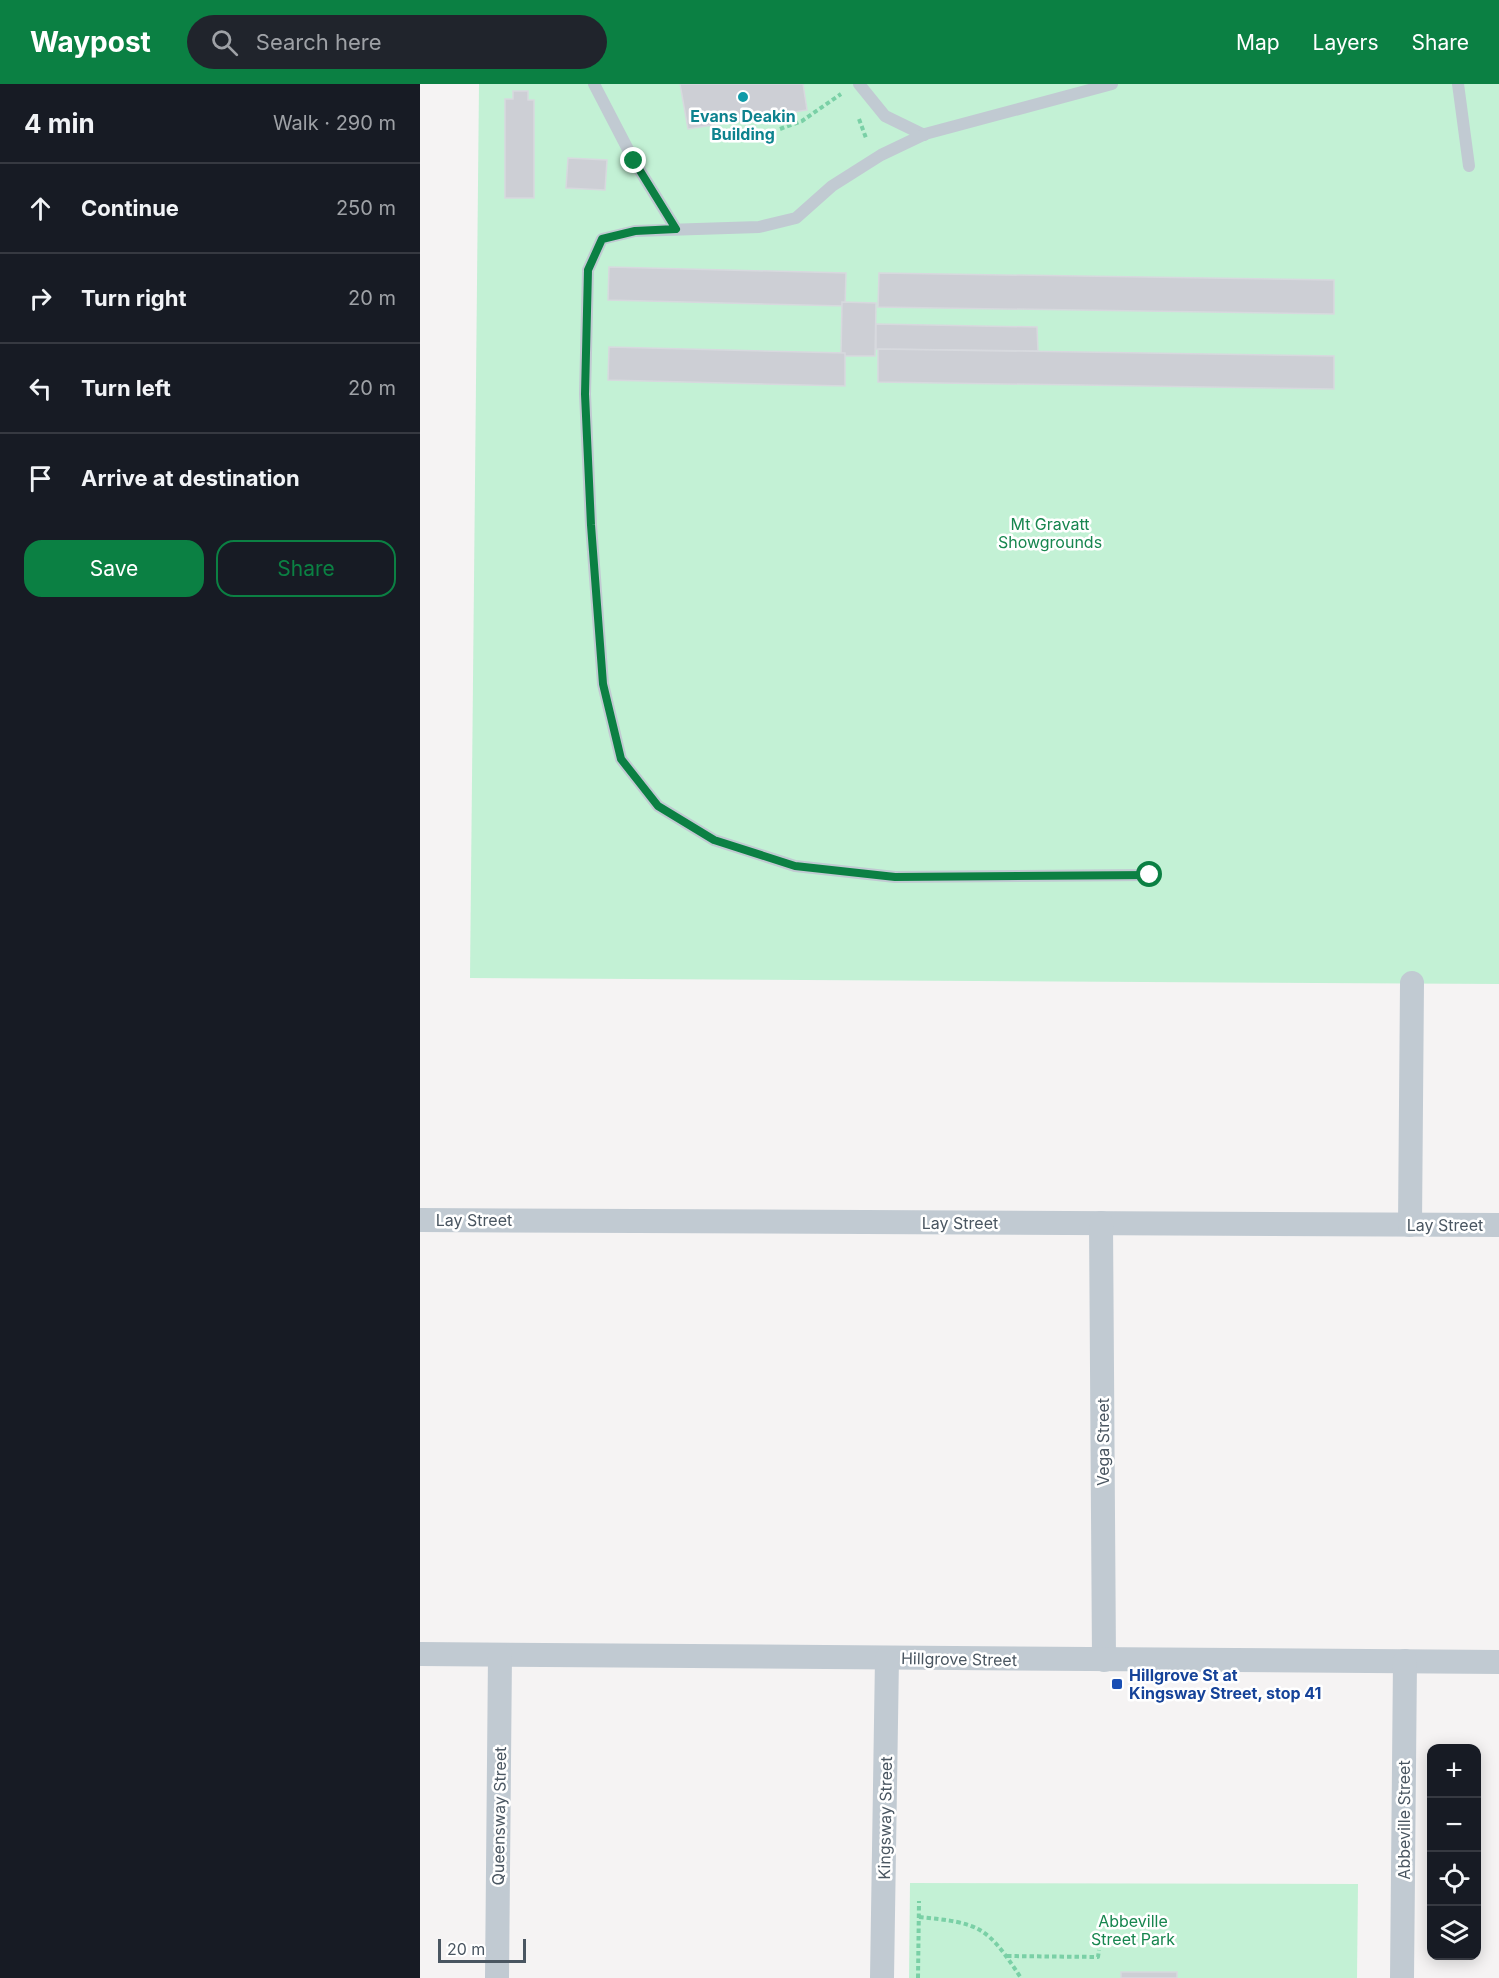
<!DOCTYPE html>
<meta charset="utf-8">
<style>
:root{--surface:#171b24;--page:#20242c;--text:#f1f3f6;--muted:#9ea1a6;--line:#363941;--accent:#0b8043}
body{margin:0;font-family:Inter,sans-serif;background:var(--page);color:var(--text)}
.controls{position:absolute;right:18px;bottom:18px;display:grid;overflow:hidden;border-radius:12px;box-shadow:0 3px 15px #0003}
.controls button{width:54px;height:54px;display:grid;place-items:center;padding:0;border:0;border-bottom:2px solid var(--line);background:var(--surface);color:var(--text);font:30px sans-serif}
.scale{position:absolute;left:18px;bottom:15px;width:88px;box-sizing:border-box;padding-left:6px;border:3px solid #4a5661;border-top:0;font-size:16px;line-height:21px;white-space:nowrap;color:#4a5661;-webkit-text-stroke:4px #fff;paint-order:stroke}
.stop{position:absolute;width:18px;height:18px;margin:-14px;border:4px solid #0b8043;border-radius:50%;background:#fff}
.stop.end{background:#0b8043;border-color:#fff;box-shadow:0 2px 6px #0008}
.list{margin:0;padding:0;list-style:none}
h2{display:flex;justify-content:space-between;align-items:center;height:78px;margin:0;padding:0 24px;font-size:26px}
h2 small{font-size:20px;font-weight:400;color:var(--muted)}
.list li{display:grid;grid-template-columns:39px 1fr auto;gap:18px;align-items:center;box-sizing:border-box;height:90px;padding:0 24px;border-top:2px solid var(--line)}
.list b{display:block;font-size:22px;white-space:nowrap}
.list em{font-size:20px;font-style:normal;color:var(--muted)}
.actions{display:flex;gap:12px;padding:18px 24px}
.actions a{flex:1;padding:14px 0;border:2px solid var(--accent);border-radius:18px;text-align:center;font-size:21px;color:var(--accent)}
.actions .main{background:var(--accent);color:#fff}
.icon{flex:none;width:33px;height:33px;fill:none;stroke:currentColor;stroke-width:2;stroke-linecap:round;stroke-linejoin:round}
.map{position:relative;flex:none;width:1079px;height:1894px;overflow:hidden}
header{display:flex;align-items:center;gap:36px;box-sizing:border-box;height:84px;padding:0 30px;background:var(--accent);color:#fff}
header strong{font-size:28px}
nav{display:flex;gap:33px;margin-inline-start:auto;font-size:21px}
.search{width:420px;height:54px;background:var(--page);display:flex;align-items:center;gap:15px;box-sizing:border-box;padding:0 21px;border-radius:33px;color:var(--muted);font-size:22px}
main{display:flex}
aside{flex:1;background:var(--surface)}
.map>svg:first-child{display:block}
.green{fill:#c3f1d5}
.building{fill:#cdcfd5;stroke:#d7d9de;stroke-width:1.5}
.lines{fill:none;stroke-linecap:round;stroke-linejoin:round}
.path{stroke:#7ad0a6;stroke-width:4;stroke-dasharray:4.5 3;stroke-linecap:butt}
.lane{stroke:#c1cad2;stroke-width:12}
.street{stroke:#c1cad2;stroke-width:24}
.route{stroke:#0b8043;stroke-width:8}
.culture-dot{fill:#0f9aa8;stroke:#fff;stroke-width:2}
.transit-dot{fill:#1a4fb4;stroke:#fff;stroke-width:2}
.labels{text-anchor:middle;stroke-width:5;stroke-linejoin:round;paint-order:stroke}
.culture-label{font-size:16px;font-weight:bold;fill:#0d838f;stroke:#fff}
.park-label{font-size:16px;fill:#17864f;stroke:#fff}
.street-label{font-size:16px;fill:#4a5661;stroke:#fff}
.transit-label{font-size:16px;font-weight:bold;fill:#164399;stroke:#fff;text-anchor:start}
</style>
<header>
<strong>Waypost</strong>
<div class="search"><svg class="icon" aria-label="search" viewBox="0 0 24 24"><circle cx="10" cy="10" r="6"/><path d="M15 15l6 6"/></svg>Search here</div>
<nav><a>Map</a><a>Layers</a><a>Share</a></nav>
</header>
<main>
<aside>
<h2>4 min<small>Walk · 290 m</small></h2>
<ul class="list">
<li><svg class="icon" aria-label="ahead" viewBox="0 0 24 24"><path d="M12 20V5M6 11l6-6 6 6"/></svg><div><b>Continue</b></div><em>250 m</em></li>
<li><svg class="icon" aria-label="right" viewBox="0 0 24 24"><path d="M7 20v-9h11M14 6l5 5-5 5"/></svg><div><b>Turn right</b></div><em>20 m</em></li>
<li><svg class="icon" aria-label="left" viewBox="0 0 24 24"><path d="M17 20v-9H6M10 6l-5 5 5 5"/></svg><div><b>Turn left</b></div><em>20 m</em></li>
<li><svg class="icon" aria-label="arrive" viewBox="0 0 24 24"><path d="M6 21V4h12l-3 4 3 4H6"/></svg><div><b>Arrive at destination</b></div></li>
</ul>
<div class="actions"><a class="main">Save</a><a>Share</a></div>
</aside>
<div class="map">
<svg width="1079" height="1894" viewBox="0 0 1079 1894">
<rect width="100%" height="100%" fill="#f5f3f3"/>
<g class="green">
<polygon points="59,0 1079,0 1079,900 50,894"/>
<polygon points="490,1799 938,1800 937,1894 489,1894"/>
</g>
<g class="building">
<polygon points="260,0 383,0 387,26 268,45"/>
<polygon points="93,7 108,7 108,16 114,16 114,114 85,114 85,15 93,15"/>
<polygon points="148,74 187,76 185,106 146,104"/>
<polygon points="189,183 426,189 425,222 188,216"/>
<polygon points="459,189 914,196 914,230 458,223"/>
<polygon points="422,218 456,219 455,272 421,272"/>
<polygon points="456,240 617,243 618,267 456,265"/>
<polygon points="189,263 425,269 425,302 188,296"/>
<polygon points="458,265 914,272 914,305 458,298"/>
<rect x="701" y="1888" width="56" height="6"/>
</g>
<g class="lines">
<g class="path">
<polyline points="439,35 446,54"/>
<polyline points="360,45 382,37 421,10"/>
<path d="M499,1833c61,6 68,9 102,61"/>
<polyline points="587,1872 678,1873 679,1866"/>
<polyline points="498,1894 499,1817"/>
</g>
<g class="lane">
<polyline points="174,0 214,77 256,145"/>
<polyline points="439,0 465,32 504,51"/>
<polyline points="692,0 505,50 461,71 412,102 376,134 339,143 215,147 182,155 168,186 165,310 171,441 183,600 201,675 238,722 294,756 375,782 475,793 730,791"/>
<polyline points="1038,0 1049,82"/>
</g>
<g class="street">
<polyline points="0,1136 1079,1141"/>
<polyline points="681,1139 684,1576"/>
<polyline points="990,1141 992,899"/>
<polyline points="0,1570 1079,1578"/>
<polyline points="77,1894 80,1571"/>
<polyline points="462,1894 467,1574"/>
<polyline points="982,1894 985,1577"/>
</g>
</g>
<g class="lines">
<polyline class="route" points="214,77 256,145 215,147 182,155 168,186 165,310 171,441 183,600 201,675 238,722 294,756 375,782 475,793 730,791"/>
</g>
<circle class="culture-dot" cx="323" cy="13" r="6"/>
<rect class="transit-dot" x="691" y="1594" width="12" height="12" rx="3"/>
<g class="labels">
<g class="culture-label">
<text x="323" y="38">Evans Deakin<tspan x="323" dy="18">Building</tspan></text>
</g>
<g class="park-label">
<text x="630" y="446">Mt Gravatt<tspan x="630" dy="18">Showgrounds</tspan></text>
<text x="713" y="1843">Abbeville<tspan x="713" dy="18">Street Park</tspan></text>
</g>
<g class="street-label">
<text x="54" y="1142">Lay Street</text>
<text x="540" y="1145">Lay Street</text>
<text x="1025" y="1147">Lay Street</text>
<text transform="translate(683 1358) rotate(-90)" y="6">Vega Street</text>
<text transform="translate(539 1575) rotate(1)" y="6">Hillgrove Street</text>
<text transform="translate(79 1732) rotate(-89)" y="6">Queensway Street</text>
<text transform="translate(465 1734) rotate(-89)" y="6">Kingsway Street</text>
<text transform="translate(984 1736) rotate(-90)" y="6">Abbeville Street</text>
</g>
<g class="transit-label">
<text x="709" y="1597">Hillgrove St at<tspan x="709" dy="18">Kingsway Street, stop 41</tspan></text>
</g>
</g>
</svg>
<div class="controls">
<button>+</button>
<button>−</button>
<button><svg class="icon" aria-label="locate" viewBox="0 0 24 24"><circle cx="12" cy="12" r="6"/><path d="M12 2v4M12 18v4M2 12h4M18 12h4"/></svg></button>
<button><svg class="icon" aria-label="layers" viewBox="0 0 24 24"><path d="M12 4l9 5-9 5-9-5zM3 14l9 5 9-5"/></svg></button>
</div>
<div class="scale">20 m</div>
<div class="stop" style="left:730px;top:791px"></div>
<div class="stop end" style="left:214px;top:77px"></div>
</div>
</main>
